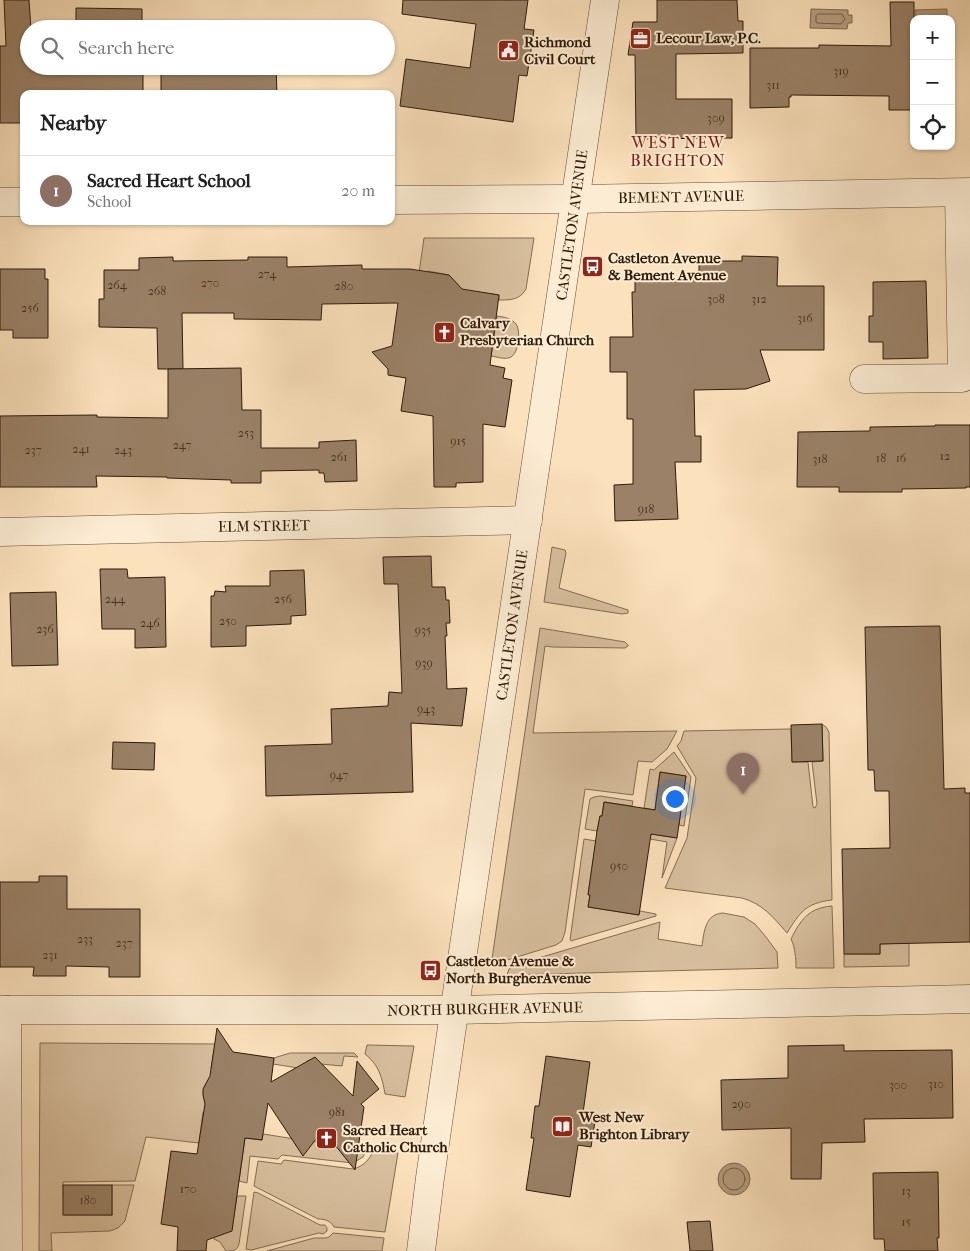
<!DOCTYPE html>
<meta charset="utf-8">
<style>
:root{--surface:#fff;--page:#f6f6f6;--text:#222;--muted:#767676;--line:#e0e0e0;--accent:#0b8043}
body{margin:0;font-family:"IM FELL French Canon",serif;background:var(--page);color:var(--text)}
.controls{position:absolute;right:15px;top:15px;display:grid;overflow:hidden;border-radius:10px;box-shadow:0 1px 4px #0004}
.controls button{width:45px;height:45px;display:grid;place-items:center;padding:0;border:0;border-bottom:1px solid var(--line);background:var(--surface);color:var(--text);font:25px sans-serif}
.you{position:absolute;left:674px;top:798px;width:18px;height:18px;margin:-12px;border:4px solid #fff;border-radius:50%;background:#1a73e8;box-shadow:0 0 0 8px #1a73e833}
.badge{display:grid;place-items:center;width:32px;height:32px;border-radius:50%;background:var(--accent);color:#fff;font-size:16px;font-weight:700}
.pin{position:absolute;translate:-50% -41px;filter:drop-shadow(0 1px 2px #0008)}
.pin::after{content:'';position:absolute;top:26px;width:18px;height:15px;background:inherit;clip-path:polygon(0 0,100% 0,50% 100%)}
.list{margin:0;padding:0;list-style:none}
h2{display:flex;justify-content:space-between;align-items:center;height:65px;margin:0;padding:0 20px;font-size:21px}
h2 small{font-size:16px;font-weight:400;color:var(--muted)}
.list li{display:grid;grid-template-columns:32px 1fr auto;gap:15px;align-items:center;box-sizing:border-box;height:70px;padding:0 20px;border-top:1px solid var(--line)}
.list b{display:block;font-size:19px;white-space:nowrap}
.list p{margin:0;font-size:16px;white-space:nowrap;color:var(--muted)}
.list em{font-size:16px;font-style:normal;color:var(--muted)}
.icon{flex:none;width:28px;height:28px;fill:none;stroke:currentColor;stroke-width:2;stroke-linecap:round;stroke-linejoin:round}
.map{position:relative;flex:none;width:970px;height:1251px;overflow:hidden}
.search{position:absolute;background:var(--surface);box-shadow:0 1px 4px #0004;left:20px;top:20px;width:375px;height:55px;display:flex;align-items:center;gap:12px;box-sizing:border-box;padding:0 18px;border-radius:28px;color:var(--muted);font-size:19px}
.panel{position:absolute;background:var(--surface);box-shadow:0 1px 4px #0004;left:20px;top:90px;width:375px;height:135px;border-radius:10px}
.map>svg:first-child{display:block}
.green{fill:#d8bf9e;stroke:#846c54}
.water{fill:#b69d7f;stroke:#806950}
.lines{fill:none;stroke-linecap:round;stroke-linejoin:round}
.shore{stroke:#735c44;stroke-width:1}
.building{fill:#9a8167;stroke:#301a0a}
.minor-casing{stroke:#634c36;stroke-width:29}
.minor{stroke:#fcecd3;stroke-width:28}
.labels{text-anchor:middle;stroke-width:4;stroke-linejoin:round;paint-order:stroke}
.number-label{font-size:12px;fill:#4a3421}
.poi-label{font-size:15px;font-weight:bold;fill:#301a0a;stroke:#fcecd3;text-anchor:start}
.street-label{font-size:15px;fill:#301a0a;stroke:#fcecd3}
.neighbourhood-label{font-size:16px;letter-spacing:1px;fill:#7a1f14;stroke:#fcecd3}
</style>
<div class="map">
<svg width="970" height="1251" viewBox="0 0 970 1251">
<rect width="100%" height="100%" fill="#fbe1bc"/>
<filter id="stains"><feTurbulence type="fractalNoise" baseFrequency=".004" numOctaves="4"/><feColorMatrix values="0 0 0 0 .2 0 0 0 0 .09 0 0 0 0 .02 0 0 0 .5 -.17"/></filter>
<radialGradient id="worn" r=".72"><stop offset=".6" stop-color="#630" stop-opacity="0"/><stop offset="1" stop-color="#630" stop-opacity=".3"/></radialGradient>
<g class="green">
<path d="M424,238h110l-8,51c-6,11 -16,11 -27,11v-5l-21,-3 -3,19 -15,-24 -11,-12 -21,-4 -10,9z"/>
<path d="M497,316c7,1 14,2 19,8 5,6 3,29 -5,33 -5,3 -14,0 -20,-1z"/>
<polygon points="552,547 565,550 566,553 559,588 628,610 628,613 622,614 544,602"/>
<polygon points="540,628 625,642 628,645 628,646 625,648 552,647 545,646 533,733 677,731 667,749 652,762 638,761 633,795 585,789 565,932 562,941 556,945 504,961 492,959"/>
<path d="M822,724l4,3 3,5 3,168c-26,3 -32,12 -45,33 -14,-16 -24,-29 -45,-35l-77,-10 22,-50 9,-60 -19,-32 4,-5 3,-10 107,-2 1,33h16l5,45 2,1 2,-4 -5,-42 11,-1z"/>
<polygon points="674,752 691,777 684,826 679,825 686,776 660,772 655,810 644,808 650,769 654,770"/>
<polygon points="600,796 633,801 632,806 604,802 602,816 600,816 597,831 585,829 590,799 594,797"/>
<polygon points="651,834 677,838 662,878 667,842 650,839"/>
<polygon points="584,839 596,841 588,894 590,895 588,907 639,915 640,911 656,914 656,916 574,940 572,941 570,940"/>
<path d="M832,906l2,62h-38c0,-10 -1,-21 -5,-29 10,-20 18,-31 41,-33z"/>
<path d="M723,913l21,4 11,7 11,13 11,15 1,16 -271,7 2,-6 6,-4 145,-43 -2,17 44,7c2,-14 3,-32 21,-33z"/>
<polygon points="909,943 909,966 844,967 844,954 880,954 880,944"/>
<path d="M40,1043l181,1 -7,6 -3,18 5,7c-16,8 -16,23 -5,35l-8,2 -4,31 -53,-6 -11,44 -72,1 1,33h48v-30h22l-9,36 -7,7 -8,3 -59,2 1,18h-13z"/>
<path d="M367,1045l47,1 -9,51 -20,-3c-3,-17 -6,-29 -20,-40z"/>
<polygon points="290,1053 354,1053 358,1057 344,1056 342,1066 321,1064 313,1059 307,1061 305,1069 273,1064 274,1058"/>
<polygon points="263,1134 295,1139 296,1146 300,1150 312,1141 342,1145 342,1153 347,1158 358,1148 367,1149 363,1157 353,1163 282,1155 278,1159 250,1156 247,1183 239,1181 245,1138 262,1140"/>
<path d="M374,1150l24,3 -13,79 -51,-5c-3,-6 -9,-8 -16,-8l-64,-33 4,-25 23,3 3,-4 69,9c11,-3 16,-9 21,-19z"/>
<polygon points="254,1192 258,1193 320,1225 325,1225 327,1228 327,1231 323,1234 319,1233 251,1250 246,1249"/>
<path d="M237,1196h9l-7,48c-2,7 -7,7 -13,7l-6,-9 -6,-3 1,-10 17,-1z"/>
<polygon points="333,1233 384,1238 382,1251 267,1251 314,1238 326,1238 329,1237"/>
</g>
<g class="water">
<polygon points="811,9 848,10 848,15 852,15 852,23 848,23 847,29 810,28"/>
<polygon points="947,9 947,19 915,19 915,10"/>
<circle cx="734" cy="1179" r="16"/>
</g>
<g class="lines">
<g class="shore">
<polygon points="818,14 842,14 845,19 841,24 817,23 816,22 816,16"/>
<circle cx="734" cy="1179" r="11"/>
</g>
</g>
<g class="building">
<polygon points="4,0 29,0 31,29 29,29 29,66 143,66 143,94 23,94 24,123 0,123 0,46 6,46"/>
<polygon points="403,0 528,0 524,29 534,30 527,76 519,75 513,122 400,106 406,59 470,68 476,24 402,14"/>
<polygon points="657,0 737,0 738,21 743,21 743,53 676,54 676,99 732,99 732,138 636,139 635,55 628,55 633,22 657,22"/>
<polygon points="890,2 914,2 914,110 889,110 889,96 791,95 791,97 789,97 789,107 750,108 750,48 819,48 819,45 891,46"/>
<polygon points="76,8 142,9 142,29 76,29"/>
<polygon points="244,67 276,67 277,94 161,94 161,74 244,72"/>
<polygon points="742,256 778,257 777,286 824,286 824,350 760,350 770,381 746,389 694,390 695,436 701,436 701,462 675,462 678,519 615,521 614,485 633,484 633,419 627,419 627,372 610,372 610,337 633,337 632,292 635,292 635,280 699,279 699,261 742,261"/>
<polygon points="173,257 173,261 248,260 248,257 287,257 287,267 362,265 362,269 410,269 449,275 462,289 499,295 490,365 505,368 503,378 512,380 505,427 483,424 483,482 456,483 456,487 434,487 433,416 401,411 406,378 388,375 388,369 372,352 392,346 398,303 322,304 321,320 234,319 234,313 182,313 183,369 158,369 157,328 99,327 99,299 104,299 104,270 139,270 139,258"/>
<polygon points="0,269 45,269 45,279 48,279 48,338 13,338 13,330 0,330"/>
<polygon points="926,281 928,358 883,359 883,342 869,342 869,316 873,316 873,282"/>
<polygon points="241,368 242,410 261,410 261,448 319,448 319,442 356,440 357,481 325,482 324,473 319,473 319,470 261,471 261,483 231,483 231,480 167,478 167,477 96,476 97,487 0,487 0,416 97,415 97,417 168,418 168,369"/>
<polygon points="935,425 970,425 970,487 966,487 966,488 902,489 902,492 839,492 839,487 797,487 798,432 870,431 870,427 935,426"/>
<polygon points="431,556 432,587 445,587 446,600 449,600 450,623 446,623 447,636 445,636 447,689 467,688 462,726 411,723 413,792 266,796 265,746 332,744 331,709 388,706 389,692 402,693 398,584 384,584 383,557"/>
<polygon points="100,569 127,569 128,578 165,577 166,647 135,648 135,629 102,629"/>
<polygon points="304,570 306,615 291,616 291,624 246,626 246,646 211,647 211,596 214,596 215,591 226,592 225,586 270,586 270,571"/>
<polygon points="56,592 58,665 12,666 10,593"/>
<polygon points="940,626 944,789 965,788 965,793 970,793 970,942 880,944 880,954 844,954 842,849 890,848 889,791 875,791 874,770 868,770 865,627"/>
<polygon points="822,724 823,761 792,762 791,725"/>
<polygon points="113,742 155,743 154,770 112,769"/>
<polygon points="660,772 686,776 677,838 651,834 639,915 588,907 590,895 588,895 597,831 600,816 602,816 604,802 655,810"/>
<polygon points="39,876 67,876 67,909 140,909 140,977 109,977 109,967 66,966 66,976 33,976 34,967 0,967 0,882 39,882"/>
<polygon points="217,1028 233,1052 274,1058 271,1082 315,1057 353,1096 357,1061 379,1089 361,1104 364,1107 355,1170 323,1130 303,1156 268,1103 262,1140 245,1138 232,1231 207,1240 206,1251 177,1251 178,1227 161,1224 171,1151 197,1154 205,1104 203,1095 203,1089 210,1076"/>
<polygon points="844,1045 844,1051 952,1050 953,1118 864,1119 865,1142 822,1143 821,1179 791,1179 791,1128 722,1130 721,1080 788,1078 788,1046"/>
<polygon points="546,1056 590,1062 583,1113 596,1115 591,1147 578,1145 570,1197 526,1190 534,1138 531,1138 535,1106 539,1106"/>
<polygon points="938,1172 939,1238 937,1238 938,1251 885,1251 884,1239 874,1239 873,1173"/>
<rect x="63" y="1185" width="49" height="30"/>
<polygon points="710,1221 713,1251 690,1251 687,1222"/>
</g>
<g class="lines">
<defs>
<g id="minor">
<polyline points="391,200 576,199 970,192"/>
<polyline points="0,202 24,202"/>
<polyline points="864,379 962,378 959,193"/>
<polyline points="0,532 528,520"/>
<polyline points="0,1010 455,1010 970,999"/>
<polyline points="7,1010 8,1251"/>
<polyline points="421,1251 430,1178 459,979 605,0"/>
</g>
</defs>
<use href="#minor" class="minor-casing"/>
<use href="#minor" class="minor"/>
</g>
<defs>
<symbol id="office-square" viewBox="-11 -11 22 22"><rect x="-9" y="-9" width="18" height="18" rx="4" fill="#8f2418" stroke="#fcecd3"/><path d="M-6-3h4V-5.5h4V-3h4V5H-6ZM-1-4.5V-3h2v-1.5ZM-6 0V1H6V0Z" fill="#fff"/></symbol>
<symbol id="civic-square" viewBox="-11 -11 22 22"><rect x="-9" y="-9" width="18" height="18" rx="4" fill="#8f2418" stroke="#fcecd3"/><path d="M-.6-6.5H3V-4.5H.6V-3L4-1V1h2V6H-6V1h2V-1L-.6-3ZM-1.2 2.5V6h2.4V2.5Z" fill="#fff"/></symbol>
<symbol id="bus-square" viewBox="-11 -11 22 22"><rect x="-9" y="-9" width="18" height="18" rx="4" fill="#8f2418" stroke="#fcecd3"/><path d="M-5-6H5V4H4V6H2V4H-2V6H-4V4H-5ZM-3.5-4V0h7V-4ZM-3.5 1.2v1.5H-2V1.2ZM2 1.2v1.5H3.5V1.2Z" fill="#fff"/></symbol>
<symbol id="church-square" viewBox="-11 -11 22 22"><rect x="-9" y="-9" width="18" height="18" rx="4" fill="#8f2418" stroke="#fcecd3"/><path d="M-1.2-6h2.4v3.5h3.3v2.4h-3.3V6h-2.4V-.1h-3.3v-2.4h3.3Z" fill="#fff"/></symbol>
<symbol id="library-square" viewBox="-11 -11 22 22"><rect x="-9" y="-9" width="18" height="18" rx="4" fill="#8f2418" stroke="#fcecd3"/><path d="M-6-4Q-3-5.5-.7-3.5V5Q-3 3-6 4ZM6-4Q3-5.5 .7-3.5V5Q3 3 6 4Z" fill="#fff"/></symbol>
</defs>
<g fill-rule="evenodd">
<use href="#office-square" x="628" y="26" width="25" height="25"/>
<use href="#civic-square" x="496" y="38" width="25" height="25"/>
<use href="#bus-square" x="580" y="254" width="25" height="25"/>
<use href="#church-square" x="432" y="320" width="25" height="25"/>
<use href="#bus-square" x="418" y="958" width="25" height="25"/>
<use href="#library-square" x="550" y="1114" width="25" height="25"/>
<use href="#church-square" x="314" y="1126" width="25" height="25"/>
</g>
<g class="labels">
<g class="number-label">
<text x="841" y="75">319</text>
<text x="773" y="89">311</text>
<text x="716" y="122">309</text>
<text x="267" y="278">274</text>
<text x="210" y="287">270</text>
<text x="117" y="289">264</text>
<text x="344" y="290">280</text>
<text x="157" y="295">268</text>
<text x="716" y="303">308</text>
<text x="759" y="303">312</text>
<text x="30" y="312">256</text>
<text x="805" y="322">316</text>
<text x="246" y="437">253</text>
<text x="458" y="445">915</text>
<text x="182" y="449">247</text>
<text x="81" y="453">241</text>
<text x="33" y="454">237</text>
<text x="123" y="454">243</text>
<text x="945" y="460">12</text>
<text x="339" y="461">261</text>
<text x="881" y="462">18</text>
<text x="901" y="462">16</text>
<text x="820" y="463">318</text>
<text x="646" y="513">918</text>
<text x="115" y="603">244</text>
<text x="283" y="603">256</text>
<text x="228" y="625">250</text>
<text x="150" y="627">246</text>
<text x="45" y="633">236</text>
<text x="423" y="634">935</text>
<text x="424" y="667">939</text>
<text x="426" y="713">943</text>
<text x="339" y="779">947</text>
<text x="619" y="870">950</text>
<text x="85" y="943">233</text>
<text x="124" y="947">237</text>
<text x="50" y="959">231</text>
<text x="936" y="1088">310</text>
<text x="898" y="1089">300</text>
<text x="741" y="1108">290</text>
<text x="337" y="1116">981</text>
<text x="188" y="1193">170</text>
<text x="906" y="1195">13</text>
<text x="88" y="1204">180</text>
<text x="906" y="1226">15</text>
</g>
<g class="poi-label">
<text x="656" y="43">Lecour Law, P.C.</text>
<text x="524" y="47">Richmond<tspan x="524" dy="17">Civil Court</tspan></text>
<text x="608" y="263">Castleton Avenue<tspan x="608" dy="17">&amp; Bement Avenue</tspan></text>
<text x="460" y="328">Calvary<tspan x="460" dy="17">Presbyterian Church</tspan></text>
<text x="446" y="966">Castleton Avenue &amp;<tspan x="446" dy="17">North BurgherAvenue</tspan></text>
<text x="579" y="1122">West New<tspan x="579" dy="17">Brighton Library</tspan></text>
<text x="343" y="1135">Sacred Heart<tspan x="343" dy="17">Catholic Church</tspan></text>
</g>
<g class="street-label">
<text transform="translate(681 197) rotate(-1)" y="5">BEMENT AVENUE</text>
<text transform="translate(572 225) rotate(-82)" y="5">CASTLETON AVENUE</text>
<text transform="translate(264 526) rotate(-1)" y="5">ELM STREET</text>
<text transform="translate(512 625) rotate(-82)" y="5">CASTLETON AVENUE</text>
<text transform="translate(485 1009) rotate(-1)" y="5">NORTH BURGHER AVENUE</text>
</g>
<g class="neighbourhood-label">
<text x="678" y="148">WEST NEW<tspan x="678" dy="18">BRIGHTON</tspan></text>
</g>
</g>
<rect width="100%" height="100%" filter="url(#stains)"/>
<rect width="100%" height="100%" fill="url(#worn)"/>
</svg>
<div class="controls">
<button>+</button>
<button>−</button>
<button><svg class="icon" aria-label="locate" viewBox="0 0 24 24"><circle cx="12" cy="12" r="6"/><path d="M12 2v4M12 18v4M2 12h4M18 12h4"/></svg></button>
</div>
<div class="you"></div>
<div class="pin badge" style="left:743px;top:794px;background:#8d6e63">1</div>
<div class="search"><svg class="icon" aria-label="search" viewBox="0 0 24 24"><circle cx="10" cy="10" r="6"/><path d="M15 15l6 6"/></svg>Search here</div>
<section class="panel">
<h2>Nearby<small></small></h2>
<ul class="list">
<li><span class="badge" style="background:#8d6e63">1</span><div><b>Sacred Heart School</b><p>School</p></div><em>20 m</em></li>
</ul>
</section>
</div>
